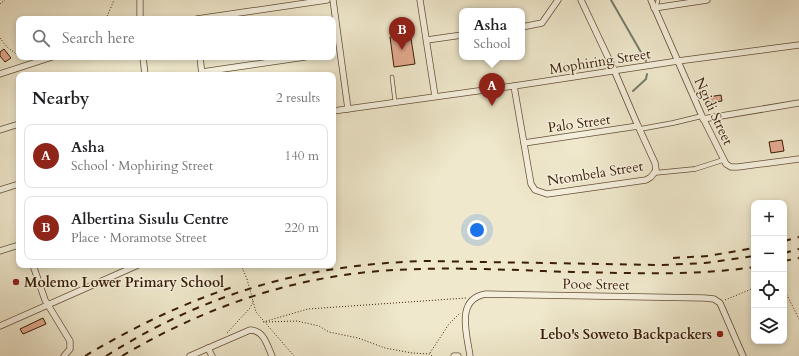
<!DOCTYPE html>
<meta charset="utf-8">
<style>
:root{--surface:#fff;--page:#f2f2f2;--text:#202124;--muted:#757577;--line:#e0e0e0;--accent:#8f2418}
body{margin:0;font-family:Cardo,serif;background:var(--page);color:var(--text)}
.controls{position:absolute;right:12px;bottom:12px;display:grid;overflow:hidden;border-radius:8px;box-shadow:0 2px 6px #0003}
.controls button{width:36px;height:36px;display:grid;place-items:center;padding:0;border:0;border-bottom:1px solid var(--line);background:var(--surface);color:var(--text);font:20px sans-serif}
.you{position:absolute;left:477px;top:230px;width:14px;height:14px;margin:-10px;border:3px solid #fff;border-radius:50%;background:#1a73e8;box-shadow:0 0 0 6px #1a73e833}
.badge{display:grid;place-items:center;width:26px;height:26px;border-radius:50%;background:var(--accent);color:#fff;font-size:13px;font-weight:700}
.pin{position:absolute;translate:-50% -33px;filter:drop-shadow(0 1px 2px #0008)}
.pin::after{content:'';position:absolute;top:21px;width:14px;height:12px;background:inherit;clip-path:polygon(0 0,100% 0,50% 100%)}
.popup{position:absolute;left:459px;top:8px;width:66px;height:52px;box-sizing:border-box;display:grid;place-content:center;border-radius:8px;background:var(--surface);filter:drop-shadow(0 1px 3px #0005);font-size:13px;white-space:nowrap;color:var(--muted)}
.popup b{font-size:15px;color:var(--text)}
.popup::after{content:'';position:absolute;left:50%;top:100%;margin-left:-8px;border:8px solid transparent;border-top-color:var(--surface)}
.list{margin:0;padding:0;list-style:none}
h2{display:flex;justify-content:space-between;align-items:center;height:52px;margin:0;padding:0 16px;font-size:17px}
h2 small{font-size:13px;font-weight:400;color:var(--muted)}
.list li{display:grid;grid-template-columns:26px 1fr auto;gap:12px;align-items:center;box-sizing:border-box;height:64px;margin:0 8px 8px;padding:0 8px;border:1px solid var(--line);border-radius:8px}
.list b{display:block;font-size:15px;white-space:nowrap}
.list p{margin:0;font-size:13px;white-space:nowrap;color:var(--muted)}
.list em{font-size:13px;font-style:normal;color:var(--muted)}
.icon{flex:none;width:22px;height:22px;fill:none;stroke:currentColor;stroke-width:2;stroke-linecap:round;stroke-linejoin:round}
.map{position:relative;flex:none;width:799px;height:356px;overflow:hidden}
.search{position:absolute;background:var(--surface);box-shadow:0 2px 6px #0003;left:16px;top:16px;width:320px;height:44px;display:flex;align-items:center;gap:10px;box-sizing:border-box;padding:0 14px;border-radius:8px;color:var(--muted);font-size:15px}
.panel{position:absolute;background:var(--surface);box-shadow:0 2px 6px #0003;left:16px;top:72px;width:320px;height:196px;border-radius:8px}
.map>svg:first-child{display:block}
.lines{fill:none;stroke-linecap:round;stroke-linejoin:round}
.stream{stroke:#747f6d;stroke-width:2}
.building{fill:#e3aa90;stroke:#391d05}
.service-casing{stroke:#665037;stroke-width:4.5}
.pedestrian-casing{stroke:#665037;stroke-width:5.5}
.minor-casing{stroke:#665037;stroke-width:7}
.path{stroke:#391d05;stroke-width:1;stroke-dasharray:1 2;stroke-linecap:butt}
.service{stroke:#f5f0de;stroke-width:3}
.pedestrian{stroke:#f5f0de;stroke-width:4}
.minor{stroke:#f5f0de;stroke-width:5.5}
.rail{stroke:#391d05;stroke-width:2;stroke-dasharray:7 7;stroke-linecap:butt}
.path-bridge{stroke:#391d05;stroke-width:1;stroke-dasharray:1 2;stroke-linecap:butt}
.poi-dot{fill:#8f2418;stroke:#f5f0de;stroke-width:1.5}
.labels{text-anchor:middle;stroke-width:3;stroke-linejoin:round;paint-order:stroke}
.street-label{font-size:14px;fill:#391d05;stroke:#f5f0de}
.poi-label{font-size:14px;font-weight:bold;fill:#391d05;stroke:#f5f0de;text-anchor:start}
</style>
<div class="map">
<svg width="799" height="356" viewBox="0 0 799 356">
<rect width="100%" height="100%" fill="#efe8cc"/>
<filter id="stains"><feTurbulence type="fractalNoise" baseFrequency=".005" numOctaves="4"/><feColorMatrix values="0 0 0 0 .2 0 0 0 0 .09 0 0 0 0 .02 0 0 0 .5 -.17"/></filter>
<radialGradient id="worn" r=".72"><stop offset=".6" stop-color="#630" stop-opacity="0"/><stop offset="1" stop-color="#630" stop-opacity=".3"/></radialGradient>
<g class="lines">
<g class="stream">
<polyline points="611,0 646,61"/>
<polyline points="633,91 646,79 647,74"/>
</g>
</g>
<g class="building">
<polygon points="410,32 415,64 394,67 390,37"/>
<polygon points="4,49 11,58 5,62 0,56 0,52"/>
<polygon points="721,95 722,101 708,103 708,97"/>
<polygon points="782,140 784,151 771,153 769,142"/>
<polygon points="43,318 46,324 23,334 20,329"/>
</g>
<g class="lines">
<defs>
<g id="service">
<polyline points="656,8 658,0"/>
<polyline points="392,77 395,102"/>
</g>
<g id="pedestrian">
<polyline points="640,129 673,123 702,116"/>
<polyline points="654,173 695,169 723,160"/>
</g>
<g id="minor">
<polyline points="140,0 140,19"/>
<polyline points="333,0 348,109"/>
<polyline points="420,0 435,96"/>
<polyline points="651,0 702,116 726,164 731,167 738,167 799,159"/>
<polyline points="654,8 707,0"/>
<polyline points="197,19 327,0"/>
<polyline points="522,27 542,23 558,0"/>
<polyline points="427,40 462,35"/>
<polyline points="143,57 145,75"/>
<polyline points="200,57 202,75"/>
<polyline points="202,72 305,57"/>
<polyline points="0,74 52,57"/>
<polyline points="514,86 531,184 535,190 547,194 646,180 651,177 654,173 656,170 655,163 638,126 614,70 581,0"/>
<polyline points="333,111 514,86 678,61 799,45"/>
<polyline points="703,119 799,103"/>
<polyline points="0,130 19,124"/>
<polyline points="524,143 638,126"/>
<polyline points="0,190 19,184"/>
<polyline points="0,251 19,245"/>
<polyline points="33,265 45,300 70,341 70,349 64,356"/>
<polyline points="0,326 138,265"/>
<polyline points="208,348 212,356"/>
<path d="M190,356l60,-26c14,0 17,15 22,26"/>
<polyline points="454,356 458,356"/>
<path d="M470,356c-3,-22 -15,-57 16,-62l218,4 10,1 6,4 23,53"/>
</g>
</defs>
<use href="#service" class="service-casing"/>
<use href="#pedestrian" class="pedestrian-casing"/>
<use href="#minor" class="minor-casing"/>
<g class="path">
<polyline points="0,4 5,0"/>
<polyline points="106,19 114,0"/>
<polyline points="0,38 7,47 19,56"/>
<polyline points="20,57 24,60"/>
<polyline points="241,265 247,279"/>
<polyline points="784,289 799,319"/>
<polyline points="725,300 754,288"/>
<polyline points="253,301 256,312 294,356"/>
<polyline points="263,322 308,309 466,298"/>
<polyline points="266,322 297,321 319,326 329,332 358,338 385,348 412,353 430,354 432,356"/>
<polyline points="227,333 250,308 253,302"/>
<polyline points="430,353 449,324 460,313"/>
</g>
<use href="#service" class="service"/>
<use href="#pedestrian" class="pedestrian"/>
<use href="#minor" class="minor"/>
<g class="rail">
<polyline points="784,241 799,237"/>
<polyline points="784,253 799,249"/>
<polyline points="673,258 708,256 754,248"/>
<polyline points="784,261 799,258"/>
<path d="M85,356c47,-28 96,-52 148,-69"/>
<path d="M106,356c102,-64 201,-92 321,-95l235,4 43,-2 49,-7"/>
<path d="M122,356c79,-47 166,-78 258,-85 64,-5 128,-1 192,1 61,1 122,4 182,-5"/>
</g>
<polyline class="path-bridge" points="247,279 253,301"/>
</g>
<g class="poi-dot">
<circle cx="16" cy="282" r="4"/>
<circle cx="720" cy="334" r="4"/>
</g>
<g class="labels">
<g class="street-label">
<text transform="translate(600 61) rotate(-9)" y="5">Mophiring Street</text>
<text transform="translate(714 111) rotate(65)" y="5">Ngidi Street</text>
<text transform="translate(579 123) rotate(-8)" y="5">Palo Street</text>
<text transform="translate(595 173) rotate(-9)" y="5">Ntombela Street</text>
<text transform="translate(596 284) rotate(1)" y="5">Pooe Street</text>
</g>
<g class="poi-label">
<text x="24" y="287">Molemo Lower Primary School</text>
<text x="712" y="339" text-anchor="end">Lebo's Soweto Backpackers</text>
</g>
</g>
<rect width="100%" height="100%" filter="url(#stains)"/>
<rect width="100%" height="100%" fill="url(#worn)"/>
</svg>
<div class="controls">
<button>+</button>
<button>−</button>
<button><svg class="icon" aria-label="locate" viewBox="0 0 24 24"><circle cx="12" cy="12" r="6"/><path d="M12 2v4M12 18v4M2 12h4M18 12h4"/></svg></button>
<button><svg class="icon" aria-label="layers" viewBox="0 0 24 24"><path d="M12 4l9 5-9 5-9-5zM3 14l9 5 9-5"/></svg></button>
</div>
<div class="you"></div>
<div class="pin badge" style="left:492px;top:106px">A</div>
<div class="popup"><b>Asha</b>School</div>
<div class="pin badge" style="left:402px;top:50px">B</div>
<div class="search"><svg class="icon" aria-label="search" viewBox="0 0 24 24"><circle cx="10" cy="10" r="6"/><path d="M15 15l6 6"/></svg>Search here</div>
<section class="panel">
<h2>Nearby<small>2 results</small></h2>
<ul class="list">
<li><span class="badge">A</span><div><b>Asha</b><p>School · Mophiring Street</p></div><em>140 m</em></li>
<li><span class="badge">B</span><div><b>Albertina Sisulu Centre</b><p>Place · Moramotse Street</p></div><em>220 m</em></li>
</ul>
</section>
</div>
